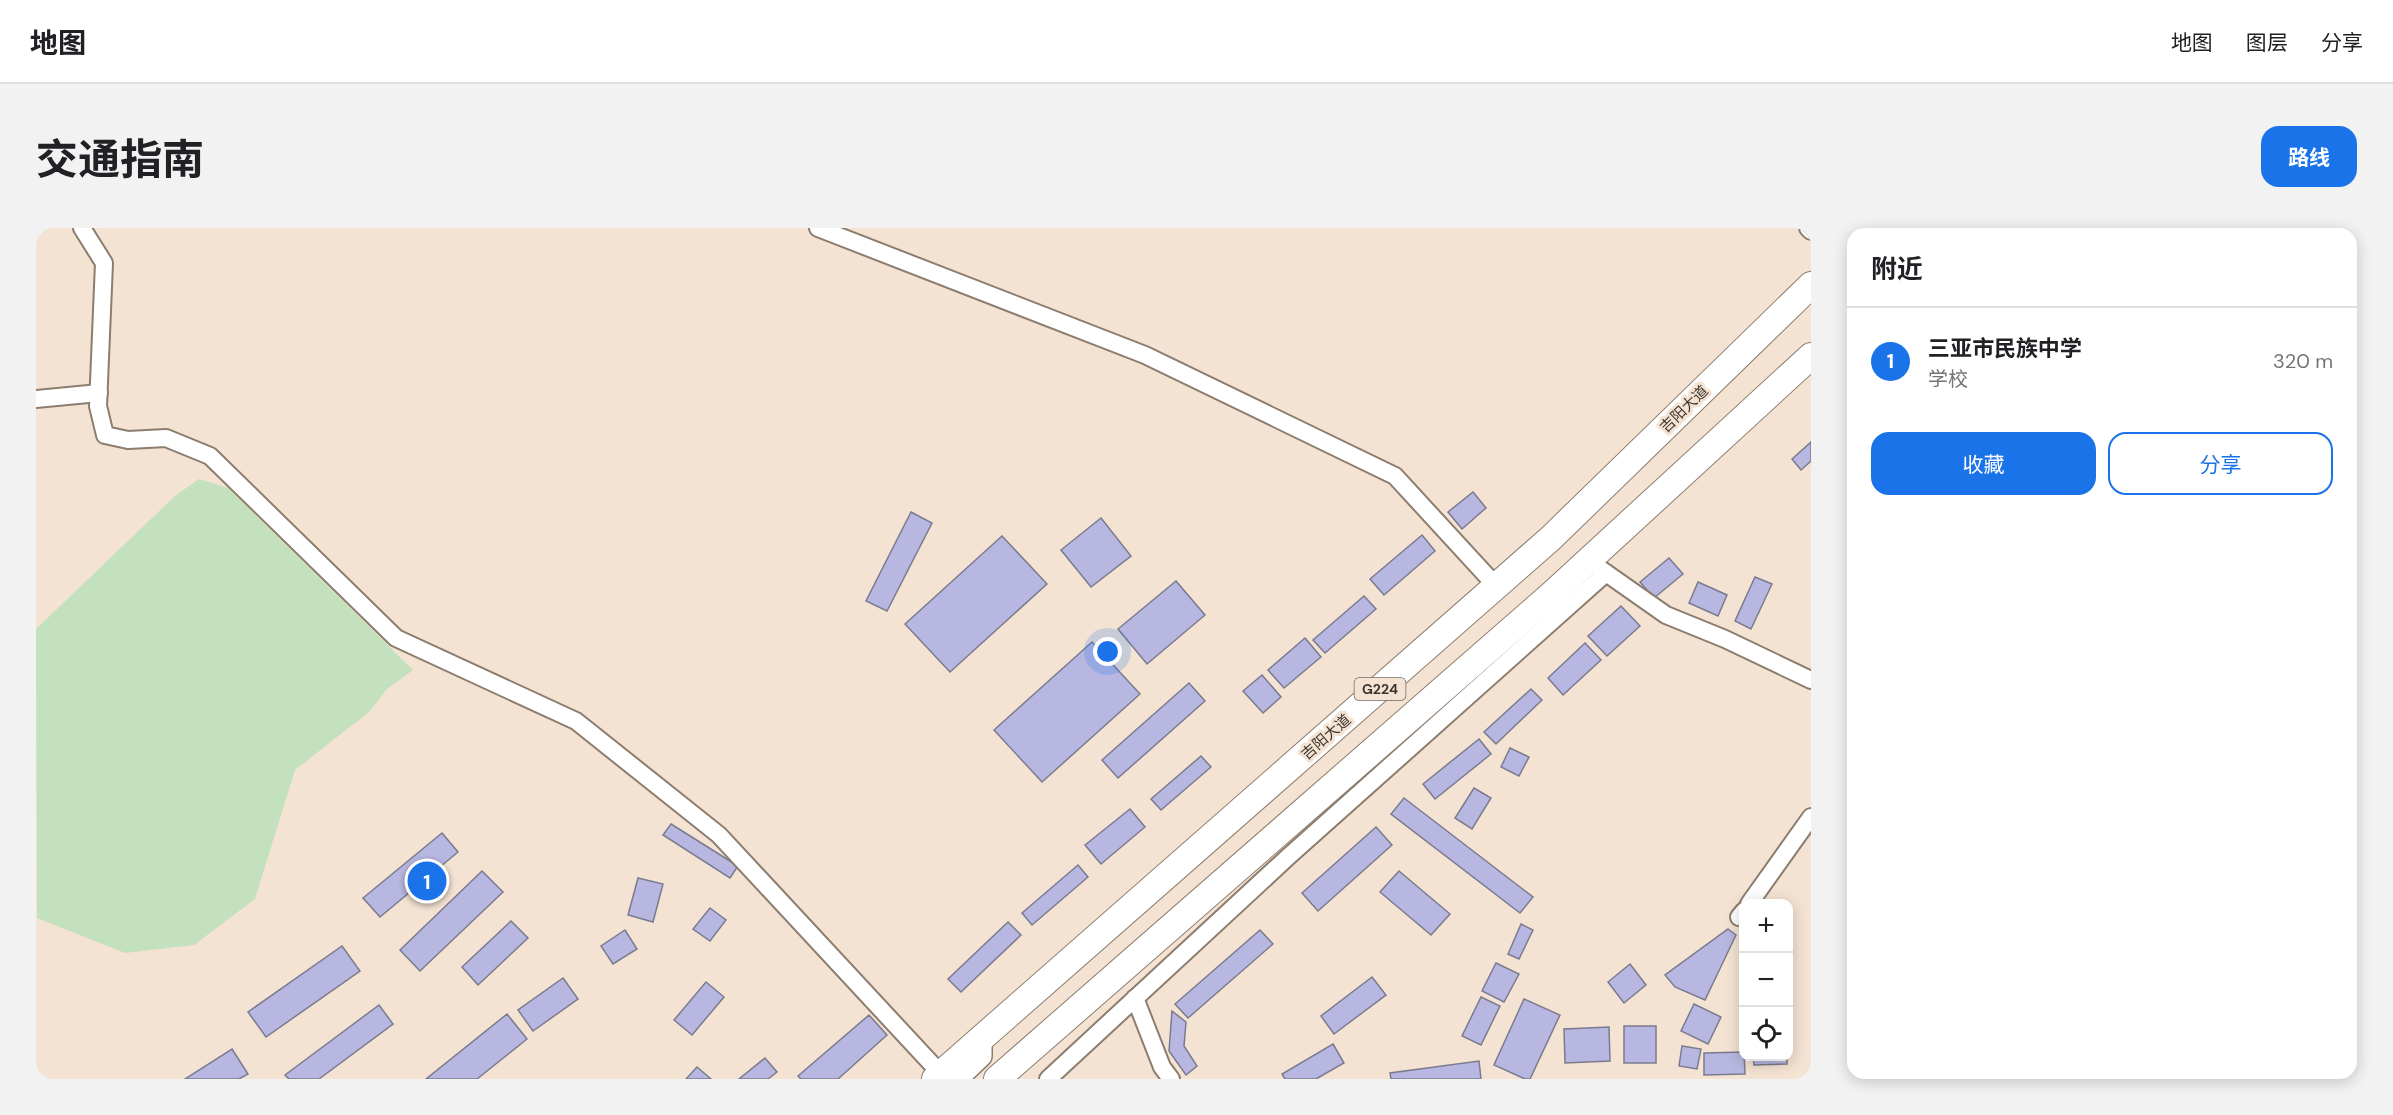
<!DOCTYPE html>
<html lang="zh">
<meta charset="utf-8">
<style>
:root{--surface:#fff;--page:#f2f2f2;--text:#202124;--muted:#757577;--line:#e0e0e0;--accent:#1a73e8}
body{margin:0;font-family:"DM Sans","Noto Sans SC",sans-serif;background:var(--page);color:var(--text)}
.controls{position:absolute;right:18px;bottom:18px;display:grid;overflow:hidden;border-radius:12px;box-shadow:0 3px 15px #0003}
.controls button{width:54px;height:54px;display:grid;place-items:center;padding:0;border:0;border-bottom:2px solid var(--line);background:var(--surface);color:var(--text);font:30px sans-serif}
.you{position:absolute;left:1072px;top:424px;width:21px;height:21px;margin:-15px;border:4px solid #fff;border-radius:50%;background:#1a73e8;box-shadow:0 0 0 9px #1a73e833}
.badge{display:grid;place-items:center;width:39px;height:39px;border-radius:50%;background:var(--accent);color:#fff;font-size:20px;font-weight:700}
.pin{position:absolute;translate:-50% -50%;border:3px solid #fff;box-shadow:0 2px 6px #0006}
.list{margin:0;padding:0;list-style:none}
h2{display:flex;justify-content:space-between;align-items:center;height:78px;margin:0;padding:0 24px;font-size:26px}
h2 small{font-size:20px;font-weight:400;color:var(--muted)}
.list li{display:grid;grid-template-columns:39px 1fr auto;gap:18px;align-items:center;box-sizing:border-box;height:108px;padding:0 24px;border-top:2px solid var(--line)}
.list b{display:block;font-size:22px;white-space:nowrap}
.list p{margin:0;font-size:20px;white-space:nowrap;color:var(--muted)}
.list em{font-size:20px;font-style:normal;color:var(--muted)}
.actions{display:flex;gap:12px;padding:18px 24px}
.actions a{flex:1;padding:14px 0;border:2px solid var(--accent);border-radius:18px;text-align:center;font-size:21px;color:var(--accent)}
.actions .main{background:var(--accent);color:#fff}
.icon{flex:none;width:33px;height:33px;fill:none;stroke:currentColor;stroke-width:2;stroke-linecap:round;stroke-linejoin:round}
.map{position:relative;flex:none;width:1775px;height:851px;overflow:hidden;border-radius:18px}
header{display:flex;align-items:center;gap:36px;box-sizing:border-box;height:84px;padding:0 30px;background:var(--surface);border-bottom:2px solid var(--line)}
header strong{font-size:28px}
nav{display:flex;gap:33px;margin-inline-start:auto;font-size:21px}
.intro{display:flex;align-items:center;justify-content:space-between;box-sizing:border-box;height:144px;padding:0 36px}
h1{margin:0;font-size:42px}
.button{padding:15px 27px;border-radius:18px;background:var(--accent);color:#fff;font-size:21px;font-weight:700}
main{display:flex;gap:36px;padding:0 36px}
aside{flex:1;background:var(--surface);border-radius:18px;box-shadow:0 3px 15px #0003}
.map>svg:first-child{display:block}
.green{fill:#c4e1be}
.building{fill:#b7b7e1;stroke:#7a7b8e;stroke-width:1.5}
.lines{fill:none;stroke-linecap:round;stroke-linejoin:round}
.minor-casing{stroke:#8c7d6e;stroke-width:20}
.major-casing{stroke:#8c7d6e;stroke-width:24}
.highway-casing{stroke:#8c7d6e;stroke-width:28}
.minor{stroke:#fff;stroke-width:16}
.major{stroke:#fff;stroke-width:21}
.highway{stroke:#fff;stroke-width:26}
.labels{text-anchor:middle;stroke-width:6;stroke-linejoin:round;paint-order:stroke}
.shield{fill:#f4e3d3;stroke:#726960;stroke-width:1.5}
.shield-label{font-size:14px;font-weight:bold;fill:#3b352e}
.street-label{font-size:15px;fill:#3b352e;stroke:#f4e3d3}
</style>
<header>
<strong>地图</strong>
<nav><a>地图</a><a>图层</a><a>分享</a></nav>
</header>
<div class="intro"><h1>交通指南</h1><a class="button">路线</a></div>
<main>
<div class="map">
<svg width="1775" height="851" viewBox="0 0 1775 851">
<rect width="100%" height="100%" fill="#f4e3d3"/>
<polygon class="green" points="163,251 192,260 377,442 351,461 333,484 259,542 219,671 158,717 89,725 1,690 0,401 139,268"/>
<g class="building">
<polygon points="1775,214 1775,233 1765,242 1756,231"/>
<polygon points="1437,264 1450,280 1426,301 1412,284"/>
<polygon points="875,284 896,295 851,383 830,373"/>
<polygon points="1065,290 1095,328 1055,359 1025,322"/>
<polygon points="1386,307 1399,323 1348,367 1334,351"/>
<polygon points="966,308 1011,356 914,444 869,396"/>
<polygon points="1633,330 1647,346 1618,370 1604,354"/>
<polygon points="1719,349 1736,356 1715,401 1699,393"/>
<polygon points="1140,353 1169,387 1111,436 1082,401"/>
<polygon points="1662,354 1691,367 1682,388 1653,375"/>
<polygon points="1328,368 1340,381 1289,425 1277,412"/>
<polygon points="1585,378 1604,398 1571,428 1552,408"/>
<polygon points="1269,410 1285,429 1248,460 1232,442"/>
<polygon points="1056,414 1104,466 1006,554 958,502"/>
<polygon points="1549,415 1565,432 1527,467 1512,450"/>
<polygon points="1226,447 1245,469 1227,485 1207,463"/>
<polygon points="1153,455 1169,473 1082,550 1066,532"/>
<polygon points="1495,461 1506,472 1460,516 1448,504"/>
<polygon points="1443,511 1455,526 1399,571 1387,556"/>
<polygon points="1474,520 1493,529 1483,548 1465,539"/>
<polygon points="1165,528 1175,539 1125,582 1115,571"/>
<polygon points="1438,560 1455,570 1436,601 1419,590"/>
<polygon points="1368,570 1497,669 1484,685 1355,586"/>
<polygon points="1094,581 1109,599 1065,636 1049,617"/>
<polygon points="635,596 702,638 694,650 627,607"/>
<polygon points="1340,599 1356,617 1282,683 1266,665"/>
<polygon points="406,605 422,624 344,689 327,670"/>
<polygon points="1042,637 1052,649 996,697 986,685"/>
<polygon points="446,643 467,664 384,743 364,722"/>
<polygon points="1363,643 1414,686 1395,707 1344,664"/>
<polygon points="602,650 627,656 617,694 592,687"/>
<polygon points="674,680 690,692 674,713 657,701"/>
<polygon points="475,693 492,710 442,757 426,739"/>
<polygon points="972,694 985,707 925,764 912,751"/>
<polygon points="1485,696 1497,702 1483,731 1472,726"/>
<polygon points="1692,701 1700,707 1669,772 1639,759 1629,747"/>
<polygon points="589,702 601,721 577,736 565,718"/>
<polygon points="1224,702 1237,716 1152,790 1139,776"/>
<polygon points="306,718 324,743 230,809 212,784"/>
<polygon points="1460,735 1483,746 1468,774 1446,763"/>
<polygon points="1594,736 1610,757 1588,775 1572,754"/>
<polygon points="1336,749 1350,767 1298,806 1285,788"/>
<polygon points="527,750 542,771 497,803 482,782"/>
<polygon points="670,754 688,769 656,807 638,792"/>
<polygon points="1445,769 1464,778 1445,817 1426,808"/>
<polygon points="1488,771 1524,787 1494,851 1489,851 1458,837"/>
<polygon points="1658,776 1685,789 1672,816 1645,803"/>
<polygon points="343,777 357,796 283,851 253,851 249,847"/>
<polygon points="1136,783 1150,794 1148,818 1161,838 1150,847 1133,823"/>
<polygon points="471,786 491,811 441,851 390,851"/>
<polygon points="833,787 851,807 802,851 765,851 762,848"/>
<rect x="1588" y="798" width="32" height="37"/>
<polygon points="1573,799 1574,833 1529,835 1528,801"/>
<polygon points="1297,816 1308,835 1280,851 1249,851 1246,846"/>
<polygon points="1646,818 1665,821 1661,841 1643,838"/>
<polygon points="196,821 212,846 203,851 149,851"/>
<polygon points="1708,824 1709,846 1668,847 1668,825"/>
<polygon points="1717,828 1751,828 1751,836 1718,837"/>
<polygon points="729,830 741,844 732,851 703,851"/>
<polygon points="1443,833 1445,851 1355,851 1354,845"/>
<polygon points="661,839 675,851 650,851"/>
</g>
<g class="lines">
<defs>
<g id="minor">
<polyline points="46,0 68,35 62,178 69,207 92,212 130,210 174,228 360,410 540,493 683,607 905,846"/>
<polyline points="782,0 1109,127 1359,248 1461,359"/>
<polyline points="1772,0 1775,3"/>
<polyline points="0,171 63,165"/>
<polyline points="1563,340 1630,387 1689,411 1775,452"/>
<polyline points="1713,676 1775,589"/>
<polyline points="1703,689 1708,683"/>
<polyline points="1099,770 1126,839 1135,851"/>
<polyline points="1012,851 1253,628 1570,345"/>
</g>
<polyline id="major" points="921,851 945,828 945,811"/>
<g id="highway">
<polyline points="899,851 1515,310 1775,57"/>
<polyline points="961,851 1516,366 1775,128"/>
</g>
</defs>
<use href="#minor" class="minor-casing"/>
<use href="#major" class="major-casing"/>
<use href="#highway" class="highway-casing"/>
<use href="#minor" class="minor"/>
<use href="#major" class="major"/>
<use href="#highway" class="highway"/>
</g>
<g class="labels">
<rect class="shield" x="1318.5" y="450" width="51" height="22" rx="4.5"/>
<g class="shield-label">
<text x="1344" y="466">G224</text>
</g>
<g class="street-label">
<text transform="translate(1648 181) rotate(-44)" y="5">吉阳大道</text>
<text transform="translate(1290 509) rotate(-41)" y="5">吉阳大道</text>
</g>
</g>
</svg>
<div class="controls">
<button>+</button>
<button>−</button>
<button><svg class="icon" aria-label="locate" viewBox="0 0 24 24"><circle cx="12" cy="12" r="6"/><path d="M12 2v4M12 18v4M2 12h4M18 12h4"/></svg></button>
</div>
<div class="you"></div>
<div class="pin badge" style="left:391px;top:653px">1</div>
</div>
<aside>
<h2>附近<small></small></h2>
<ul class="list">
<li><span class="badge">1</span><div><b>三亚市民族中学</b><p>学校</p></div><em>320 m</em></li>
</ul>
<div class="actions"><a class="main">收藏</a><a>分享</a></div>
</aside>
</main>
